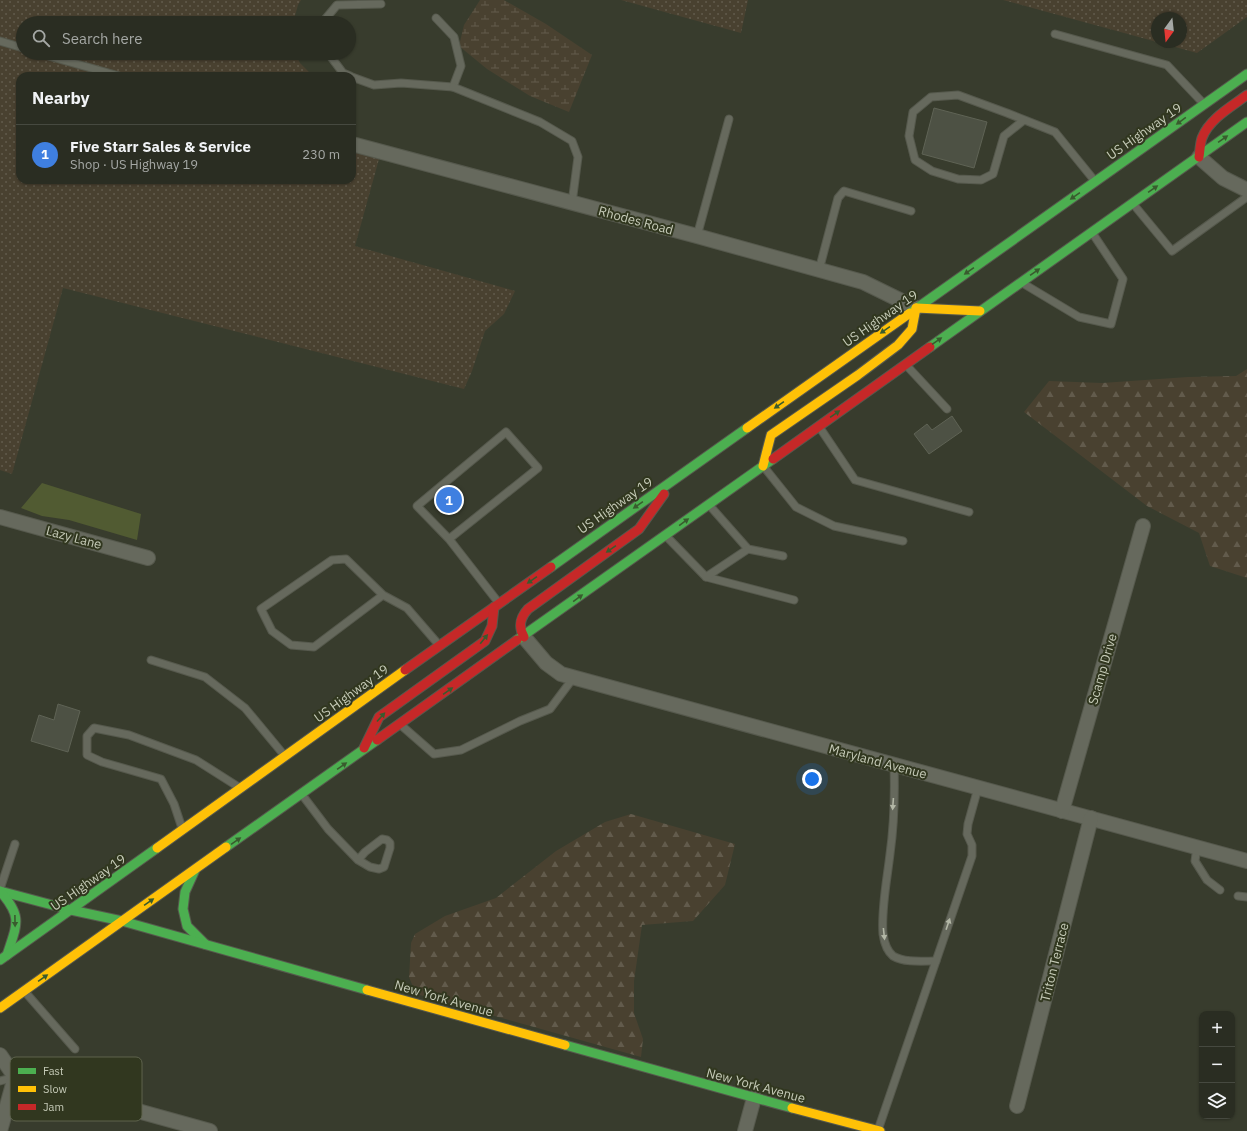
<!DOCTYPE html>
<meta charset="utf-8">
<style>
:root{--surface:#2a2d22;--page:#32352a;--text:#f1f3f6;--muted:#a5a8a5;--line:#464940;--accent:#db2777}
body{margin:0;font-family:"IBM Plex Sans",sans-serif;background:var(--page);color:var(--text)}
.controls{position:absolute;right:12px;bottom:12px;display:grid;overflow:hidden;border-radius:8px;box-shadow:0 1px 3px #0004}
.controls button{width:36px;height:36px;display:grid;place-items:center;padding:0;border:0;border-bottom:1px solid var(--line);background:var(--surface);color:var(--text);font:20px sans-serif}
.compass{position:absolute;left:1151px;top:12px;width:36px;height:36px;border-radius:50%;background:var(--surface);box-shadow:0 1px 3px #0004;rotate:195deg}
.you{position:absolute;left:812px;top:779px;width:14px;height:14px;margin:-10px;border:3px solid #fff;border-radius:50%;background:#1a73e8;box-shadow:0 0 0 6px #1a73e833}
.badge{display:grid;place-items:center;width:26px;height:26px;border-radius:50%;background:var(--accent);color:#fff;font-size:13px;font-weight:700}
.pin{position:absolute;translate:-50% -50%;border:2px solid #fff;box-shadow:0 1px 4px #0006}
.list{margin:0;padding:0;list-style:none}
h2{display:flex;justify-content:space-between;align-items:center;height:52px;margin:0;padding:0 16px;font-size:17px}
h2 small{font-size:13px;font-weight:400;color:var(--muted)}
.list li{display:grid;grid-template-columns:26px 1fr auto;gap:12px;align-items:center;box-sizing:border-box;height:60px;padding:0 16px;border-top:1px solid var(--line)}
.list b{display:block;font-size:15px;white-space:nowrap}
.list p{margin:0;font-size:13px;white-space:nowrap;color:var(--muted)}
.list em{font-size:13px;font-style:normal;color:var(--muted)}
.icon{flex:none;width:22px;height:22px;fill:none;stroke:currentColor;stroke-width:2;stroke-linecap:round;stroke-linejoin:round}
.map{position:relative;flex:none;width:1247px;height:1131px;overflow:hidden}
.search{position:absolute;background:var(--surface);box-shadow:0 1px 3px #0004;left:16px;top:16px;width:340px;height:44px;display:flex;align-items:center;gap:10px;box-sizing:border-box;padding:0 14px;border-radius:22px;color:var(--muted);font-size:15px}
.panel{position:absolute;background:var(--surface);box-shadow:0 1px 3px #0004;left:16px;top:72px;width:340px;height:112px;border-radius:12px}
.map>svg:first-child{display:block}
.grass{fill:url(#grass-dots)}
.forest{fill:url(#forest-firs)}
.wetland{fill:url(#wetland-marsh)}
.water{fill:#515b32}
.building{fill:#4d5144;stroke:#5f6355}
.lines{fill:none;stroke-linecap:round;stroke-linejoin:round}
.lane-casing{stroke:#56594d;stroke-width:9}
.street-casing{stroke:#56594d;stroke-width:16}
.fast-casing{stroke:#56594d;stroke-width:11}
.slow-casing{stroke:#56594d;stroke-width:11}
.jam-casing{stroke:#56594d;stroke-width:11}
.lane{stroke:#66695d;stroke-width:7}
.street{stroke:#66695d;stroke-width:14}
.fast{stroke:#4caf50;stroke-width:9}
.slow{stroke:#ffc107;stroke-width:9}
.jam{stroke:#c62828;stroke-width:9}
.oneway{fill:#395b2e}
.oneway2{fill:#b3b7a6}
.labels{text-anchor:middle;stroke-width:4;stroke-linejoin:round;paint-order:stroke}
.street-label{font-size:13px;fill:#c6cbb8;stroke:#31371f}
.key{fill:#31371f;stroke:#5e634d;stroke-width:1}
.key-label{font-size:11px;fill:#c6cbb8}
</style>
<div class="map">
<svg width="1247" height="1131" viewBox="0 0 1247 1131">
<defs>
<pattern id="grass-dots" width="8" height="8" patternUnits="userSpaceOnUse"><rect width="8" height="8" fill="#494130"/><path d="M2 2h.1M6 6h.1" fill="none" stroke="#625b4c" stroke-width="1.8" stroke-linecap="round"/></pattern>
<pattern id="forest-firs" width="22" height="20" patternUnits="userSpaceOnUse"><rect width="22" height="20" fill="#494130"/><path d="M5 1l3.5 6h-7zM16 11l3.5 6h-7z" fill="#625b4c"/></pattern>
<pattern id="wetland-marsh" width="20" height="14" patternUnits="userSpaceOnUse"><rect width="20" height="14" fill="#494130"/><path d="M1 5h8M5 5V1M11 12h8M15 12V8" fill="none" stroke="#625b4c"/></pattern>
</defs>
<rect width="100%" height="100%" fill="#383c2d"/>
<g class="grass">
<polygon points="0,0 301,0 298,5 293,23 23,23 23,53 295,53 300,63 313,76 20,76 20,180 352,180 352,152 379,159 355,246 515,291 504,314 485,331 472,371 464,389 63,288 12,474 0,470"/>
<polygon points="621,0 748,0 741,33"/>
<polygon points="1003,0 1247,0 1247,17 1197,53 1157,42 1181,42 1181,18 1157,18 1157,42"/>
</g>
<g class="forest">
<polygon points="1247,369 1247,578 1210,566 1199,533 1147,506 1024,412 1049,381 1102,383 1188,377 1236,376"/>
<polygon points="631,814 735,844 725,885 693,921 642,925 634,981 634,1013 643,1039 641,1057 416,994 409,977 411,943 415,934 445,916 496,898 556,851 605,822"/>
</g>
<polygon class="wetland" points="480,0 504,0 546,24 592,55 569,112 530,96 487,69 459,46 464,25"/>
<polygon class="water" points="42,483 141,514 137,540 69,520 42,516 21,508"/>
<g class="building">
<polygon points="934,108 987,122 974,168 922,154"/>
<polygon points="952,416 962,431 929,454 914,434 927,424 932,430"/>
<polygon points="58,704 80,711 68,752 31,741 39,715 54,720"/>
</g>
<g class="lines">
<defs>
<g id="lane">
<polyline points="322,23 337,5 381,4"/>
<polyline points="1055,34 1167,65 1203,103"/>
<polyline points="0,41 23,48"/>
<polyline points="38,53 119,76"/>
<polyline points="328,53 343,73 350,76"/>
<polyline points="352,77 374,85 401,83 453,87 461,66 454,37 436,18"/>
<polyline points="453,87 540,122 572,141 578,157 572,203"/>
<polyline points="1024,120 1004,136 993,174 981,180 958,179 932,171 915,160 909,136 913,112 931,97 958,95 1007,113 1055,132 1094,180"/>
<polyline points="1134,205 1172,251 1247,197"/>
<polyline points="697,236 729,119"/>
<polyline points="819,270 838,198 844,191 911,211"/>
<polyline points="1024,284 1079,317 1111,324 1123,279 1093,234"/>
<polyline points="907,366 947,409"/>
<polyline points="820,428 855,480 969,512"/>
<polyline points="764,467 796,507 834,526 903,541"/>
<polyline points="710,506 748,549 783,556"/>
<polyline points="667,537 706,577 794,600"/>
<polyline points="449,539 417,506 506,432 538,468 449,539 498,602"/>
<polyline points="706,577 748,549"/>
<polyline points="383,595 346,559 332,560 261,609 272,631 291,645 314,647 383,595 407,608 439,645"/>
<polyline points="151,660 205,677 245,708 284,755"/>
<polyline points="402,726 434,754 461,750 520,721 550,709 574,677"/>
<path d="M894,765c1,30 0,60 -4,89 -3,26 -9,55 -7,80 1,7 4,17 10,22 12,7 30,5 43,5"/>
<polyline points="303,796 328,829 358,860 370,867 379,869 384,867 390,848 390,843 387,840 382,839 365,852 358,860"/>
<polyline points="182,828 174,804 161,779 102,762 87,755 87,736 94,728 129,735 196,760 237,786"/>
<polyline points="1197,847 1195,861 1207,880 1220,890"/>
<polyline points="0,889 15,844"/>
<polyline points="1238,896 1247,897"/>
<polyline points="26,993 75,1049"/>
<polyline points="0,1081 15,1077"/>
<polyline points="878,1130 972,856 972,845 967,834 968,824 978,788"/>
</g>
<g id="street">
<polyline points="352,144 697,236 863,282 916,308"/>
<polyline points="1199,157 1223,178 1247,190"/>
<polyline points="0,517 148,558"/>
<polyline points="524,637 546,663 561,674 1247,861"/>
<polyline points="1062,811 1143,526"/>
<polyline points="0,1055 15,1077 0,1131"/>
<polyline points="15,1077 210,1131"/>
<polyline points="1017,1106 1091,818"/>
<polyline points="745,1131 754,1098"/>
</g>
<g id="fast">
<polyline points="910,313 1247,74"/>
<polyline points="930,347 1247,122"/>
<polyline points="551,567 747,428"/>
<polyline points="517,640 773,459"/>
<polyline points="226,847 377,740"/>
<polyline points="195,870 185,892 183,909 187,926 205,944"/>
<polyline points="0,891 71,910 122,921 367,990"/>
<path d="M0,891c23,26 17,33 7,64"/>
<polyline points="0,960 157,848"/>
<polyline points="565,1045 792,1108"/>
</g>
<g id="slow">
<polyline points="916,308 980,311"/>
<polyline points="747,428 910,313"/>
<polyline points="763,466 771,435 858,375 898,345 912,329 916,308"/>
<polyline points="157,848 405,670"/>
<polyline points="367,990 565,1045"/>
<polyline points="0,1008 226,847"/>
<polyline points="792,1108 880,1131"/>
</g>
<g id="jam">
<path d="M1199,157c1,-6 1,-13 3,-19 7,-19 29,-31 45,-43"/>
<polyline points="773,459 930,347"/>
<path d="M524,637c-6,-11 -4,-19 4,-28l111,-80 25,-35"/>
<polyline points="405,670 551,567"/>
<polyline points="377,740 517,640"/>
<polyline points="364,748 379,717 485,641 492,626 494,607"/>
</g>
</defs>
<use href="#lane" class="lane-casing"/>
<use href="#street" class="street-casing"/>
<use href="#fast" class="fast-casing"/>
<use href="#slow" class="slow-casing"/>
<use href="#jam" class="jam-casing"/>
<use href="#lane" class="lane"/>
<use href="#street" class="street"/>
<use href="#fast" class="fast"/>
<use href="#slow" class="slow"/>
<use href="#jam" class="jam"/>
</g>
<defs><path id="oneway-solid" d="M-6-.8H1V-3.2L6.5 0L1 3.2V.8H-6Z"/></defs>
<g class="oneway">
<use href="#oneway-solid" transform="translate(1181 121) rotate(144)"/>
<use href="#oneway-solid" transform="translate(1223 139) rotate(-35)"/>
<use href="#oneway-solid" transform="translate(1153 189) rotate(-35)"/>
<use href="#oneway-solid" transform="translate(1075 196) rotate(145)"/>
<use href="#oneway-solid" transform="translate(969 271) rotate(145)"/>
<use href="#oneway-solid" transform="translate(1035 272) rotate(-35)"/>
<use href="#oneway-solid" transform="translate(885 330) rotate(145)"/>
<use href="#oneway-solid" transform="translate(937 341) rotate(-35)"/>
<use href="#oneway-solid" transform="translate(779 405) rotate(145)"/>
<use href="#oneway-solid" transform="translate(835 414) rotate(-35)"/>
<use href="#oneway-solid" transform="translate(638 505) rotate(145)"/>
<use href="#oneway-solid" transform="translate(684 522) rotate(-36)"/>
<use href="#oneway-solid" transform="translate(611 549) rotate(145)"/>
<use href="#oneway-solid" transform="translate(532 580) rotate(145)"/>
<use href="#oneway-solid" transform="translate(578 598) rotate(-36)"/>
<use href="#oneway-solid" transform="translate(484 639) rotate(-51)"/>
<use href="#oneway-solid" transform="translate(448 691) rotate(-35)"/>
<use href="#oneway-solid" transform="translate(381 717) rotate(-48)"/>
<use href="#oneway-solid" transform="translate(342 766) rotate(-35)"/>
<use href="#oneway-solid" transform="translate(236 841) rotate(-35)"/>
<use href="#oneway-solid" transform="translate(149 902) rotate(-35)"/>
<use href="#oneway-solid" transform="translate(15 921) rotate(89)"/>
<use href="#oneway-solid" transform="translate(43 978) rotate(-35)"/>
</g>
<g class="oneway2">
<use href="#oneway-solid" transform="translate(893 804) rotate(94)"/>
<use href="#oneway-solid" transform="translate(948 924) rotate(-71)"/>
<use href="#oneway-solid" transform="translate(884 934) rotate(84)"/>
</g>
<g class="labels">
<g class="street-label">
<text transform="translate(1144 131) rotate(-35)" y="5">US Highway 19</text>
<text transform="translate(636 220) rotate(15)" y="5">Rhodes Road</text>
<text transform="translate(880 318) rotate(-35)" y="5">US Highway 19</text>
<text transform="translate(615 505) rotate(-35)" y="5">US Highway 19</text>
<text transform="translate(74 537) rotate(15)" y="5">Lazy Lane</text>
<text transform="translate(1102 669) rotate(-74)" y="5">Scamp Drive</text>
<text transform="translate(351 693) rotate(-36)" y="5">US Highway 19</text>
<text transform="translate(878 761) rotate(15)" y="5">Maryland Avenue</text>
<text transform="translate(88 882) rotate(-35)" y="5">US Highway 19</text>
<text transform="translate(1054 962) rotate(-76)" y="5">Triton Terrace</text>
<text transform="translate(444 998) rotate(16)" y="5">New York Avenue</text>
<text transform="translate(756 1085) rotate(15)" y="5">New York Avenue</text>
</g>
</g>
<rect x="10" y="1057" width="132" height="64" rx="6" class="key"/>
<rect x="18" y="1068" width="18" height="6" fill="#4caf50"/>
<rect x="18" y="1086" width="18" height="6" fill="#ffc107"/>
<rect x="18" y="1104" width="18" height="6" fill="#c62828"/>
<g class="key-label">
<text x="43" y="1075">Fast</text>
<text x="43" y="1093">Slow</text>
<text x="43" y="1111">Jam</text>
</g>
</svg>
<div class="controls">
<button>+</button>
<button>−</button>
<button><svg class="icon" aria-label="layers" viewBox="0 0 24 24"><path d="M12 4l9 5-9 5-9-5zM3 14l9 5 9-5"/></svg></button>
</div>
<svg class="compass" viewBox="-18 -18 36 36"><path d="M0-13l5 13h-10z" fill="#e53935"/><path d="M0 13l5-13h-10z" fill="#a5a8a5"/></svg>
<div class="you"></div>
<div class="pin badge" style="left:449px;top:500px;background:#3f7fe0">1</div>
<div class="search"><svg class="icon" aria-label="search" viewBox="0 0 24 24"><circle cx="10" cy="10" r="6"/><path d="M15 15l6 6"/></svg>Search here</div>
<section class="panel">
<h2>Nearby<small></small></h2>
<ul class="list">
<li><span class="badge" style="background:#3f7fe0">1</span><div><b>Five Starr Sales &amp; Service</b><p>Shop · US Highway 19</p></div><em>230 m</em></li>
</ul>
</section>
</div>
